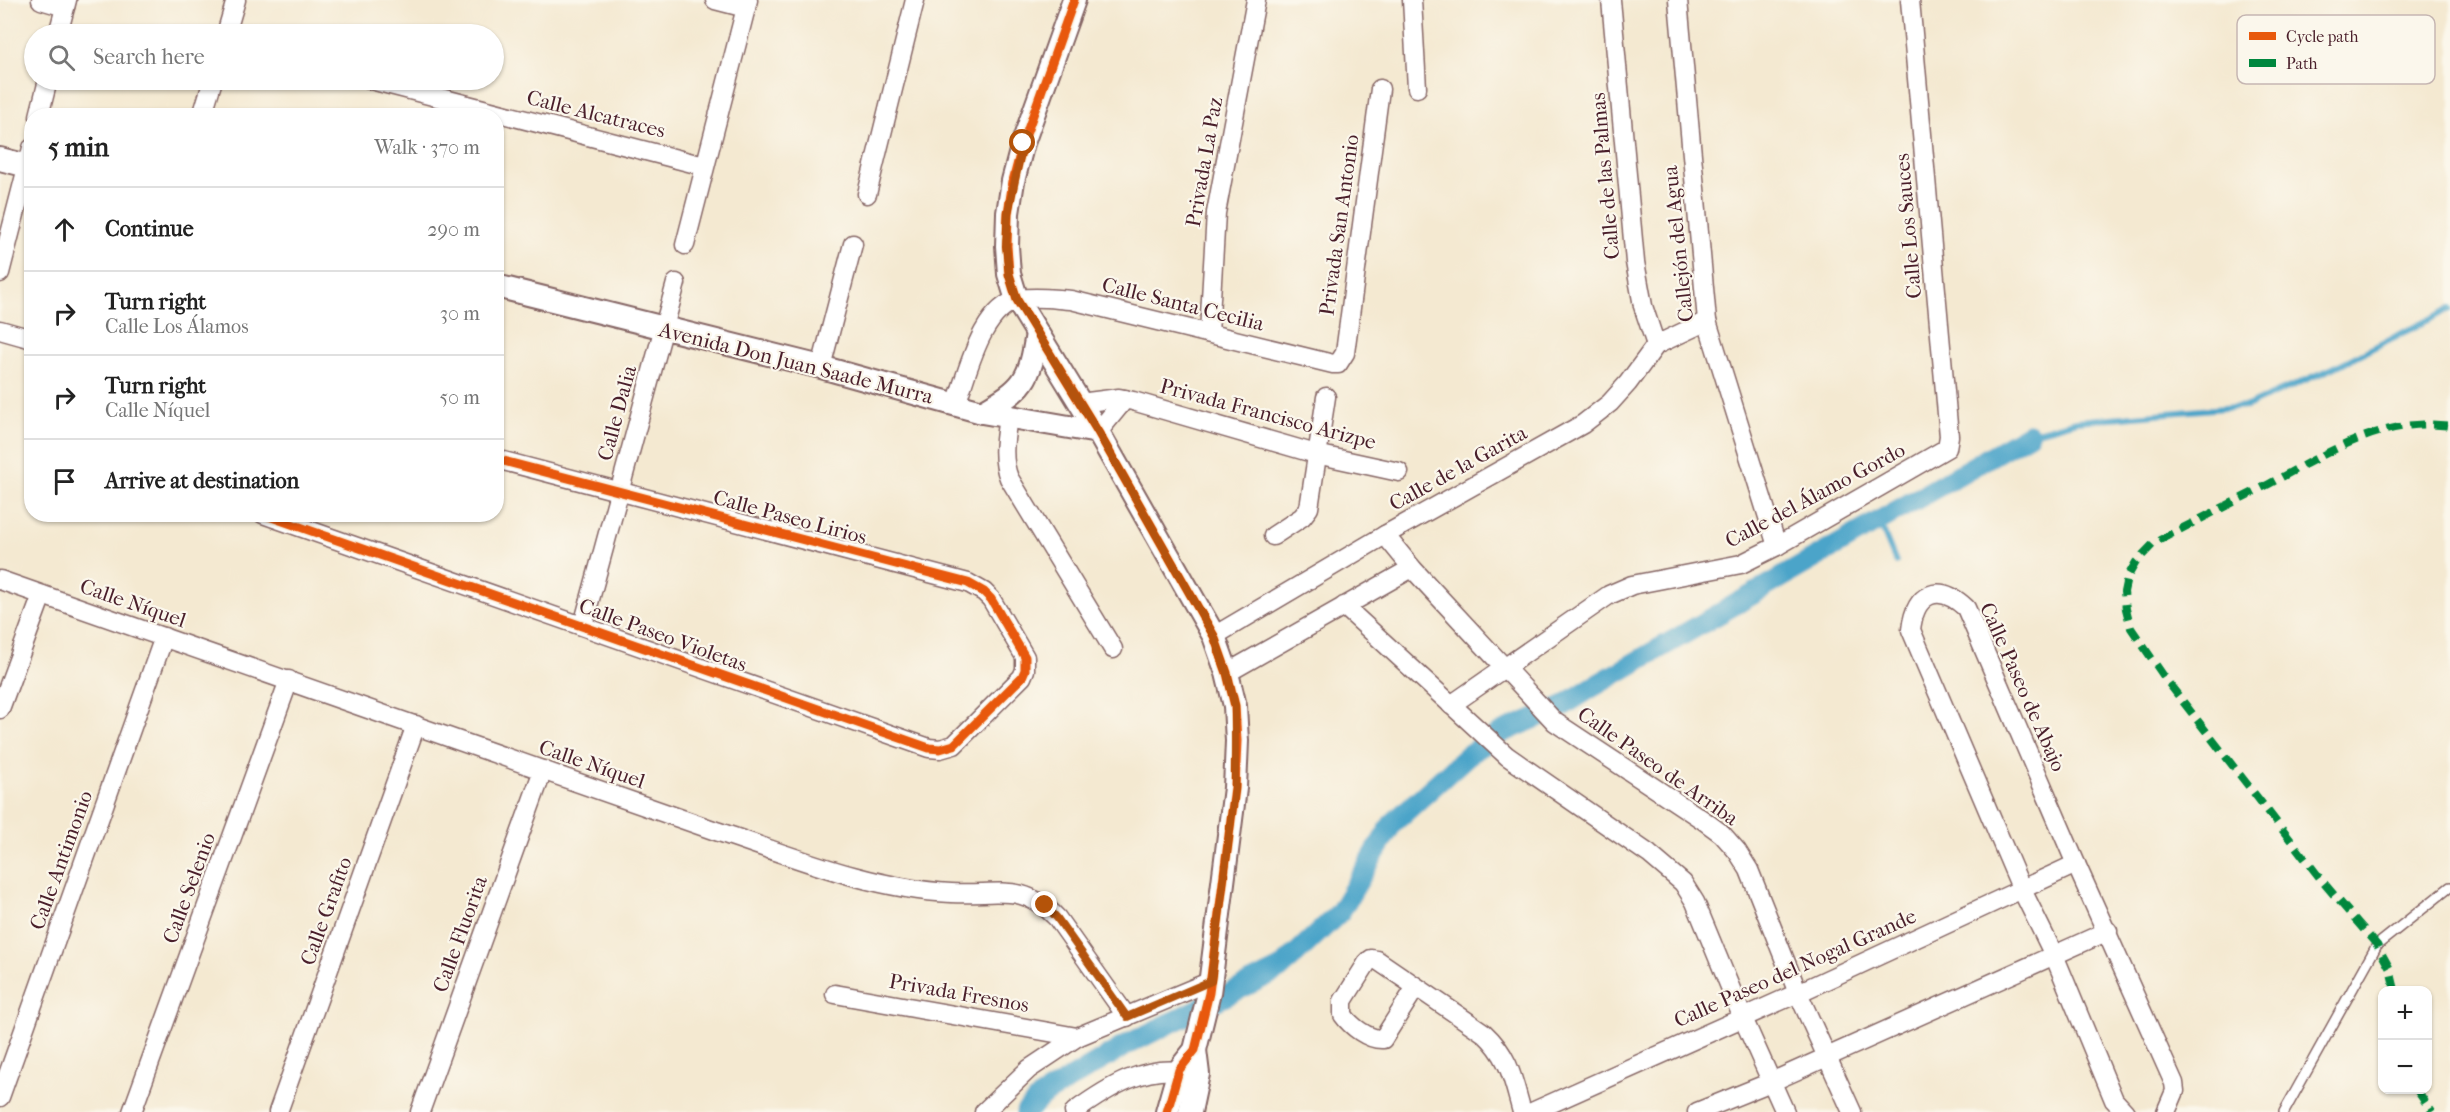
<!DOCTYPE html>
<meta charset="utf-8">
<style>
:root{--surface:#fff;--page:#f2f2f2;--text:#222;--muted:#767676;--line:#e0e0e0}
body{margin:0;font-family:"IM FELL French Canon",serif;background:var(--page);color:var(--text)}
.controls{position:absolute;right:18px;bottom:18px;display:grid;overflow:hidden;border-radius:12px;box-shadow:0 2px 4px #0004}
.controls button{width:54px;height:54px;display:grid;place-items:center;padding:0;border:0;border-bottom:2px solid var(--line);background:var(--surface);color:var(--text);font:30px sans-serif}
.stop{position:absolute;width:18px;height:18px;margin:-14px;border:4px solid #b45309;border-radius:50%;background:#fff}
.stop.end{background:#b45309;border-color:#fff;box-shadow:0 2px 6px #0008}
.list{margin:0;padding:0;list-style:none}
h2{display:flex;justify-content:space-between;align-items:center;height:78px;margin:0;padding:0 24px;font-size:26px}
h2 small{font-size:20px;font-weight:400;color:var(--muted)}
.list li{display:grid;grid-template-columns:39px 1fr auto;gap:18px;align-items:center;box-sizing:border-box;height:84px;padding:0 24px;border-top:2px solid var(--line)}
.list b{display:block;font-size:22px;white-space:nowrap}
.list p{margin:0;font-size:20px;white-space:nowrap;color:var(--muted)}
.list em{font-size:20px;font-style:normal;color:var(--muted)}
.icon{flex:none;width:33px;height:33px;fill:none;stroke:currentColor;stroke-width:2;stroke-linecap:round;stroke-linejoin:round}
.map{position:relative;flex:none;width:2450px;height:1112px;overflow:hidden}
.search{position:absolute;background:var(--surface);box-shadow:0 2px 4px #0004;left:24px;top:24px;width:480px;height:66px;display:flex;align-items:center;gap:15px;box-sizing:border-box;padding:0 21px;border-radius:33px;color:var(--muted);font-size:22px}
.panel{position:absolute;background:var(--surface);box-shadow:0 2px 4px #0004;left:24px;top:108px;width:480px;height:414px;border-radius:24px}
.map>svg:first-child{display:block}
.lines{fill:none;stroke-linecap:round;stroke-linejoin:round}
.stream{stroke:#4ca4c9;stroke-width:6}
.canal{stroke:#4ca4c9;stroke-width:21}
.service-casing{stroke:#866665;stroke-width:12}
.minor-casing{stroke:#866665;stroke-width:21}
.tertiary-casing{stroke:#866665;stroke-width:26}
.service{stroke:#fff;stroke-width:9}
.minor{stroke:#fff;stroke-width:18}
.tertiary{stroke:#fff;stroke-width:22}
.quiet{stroke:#00873e;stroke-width:8;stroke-dasharray:15 8;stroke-linecap:butt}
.cycleway-casing{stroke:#fbf7ec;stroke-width:13}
.cycleway{stroke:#e8590c;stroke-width:9}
.route{stroke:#b45309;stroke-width:8}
.labels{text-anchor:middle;stroke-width:4.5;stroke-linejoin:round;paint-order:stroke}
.street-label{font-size:21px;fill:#4a1f2b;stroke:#fbf7ec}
.key{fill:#fbf7ec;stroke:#c6b6b2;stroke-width:1.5}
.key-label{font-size:16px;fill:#4a1f2b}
</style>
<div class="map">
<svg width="2450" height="1112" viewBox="0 0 2450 1112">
<rect width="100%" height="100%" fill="#fbf7ec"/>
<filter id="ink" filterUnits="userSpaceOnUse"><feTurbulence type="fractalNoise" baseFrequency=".0167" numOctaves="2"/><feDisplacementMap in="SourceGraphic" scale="12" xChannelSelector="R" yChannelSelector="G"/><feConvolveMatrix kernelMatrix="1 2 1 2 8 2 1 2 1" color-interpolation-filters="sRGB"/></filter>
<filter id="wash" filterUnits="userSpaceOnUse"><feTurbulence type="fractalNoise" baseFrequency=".008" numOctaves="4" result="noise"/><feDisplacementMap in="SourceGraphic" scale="24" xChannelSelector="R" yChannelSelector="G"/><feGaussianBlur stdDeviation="1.35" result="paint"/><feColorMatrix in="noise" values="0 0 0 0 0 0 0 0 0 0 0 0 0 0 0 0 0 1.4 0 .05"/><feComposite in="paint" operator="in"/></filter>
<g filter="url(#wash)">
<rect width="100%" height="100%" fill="#f4e9d1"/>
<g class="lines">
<g class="stream">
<polyline points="2029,434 2077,421 2247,406 2333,368 2450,309"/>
<polyline points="1879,521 1896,562"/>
</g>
<polyline class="canal" points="1026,1112 1042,1096 1128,1044 1280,969 1340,912 1392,824 1468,755 1501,733 1563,706 1591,688 2029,434"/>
</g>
</g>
<g filter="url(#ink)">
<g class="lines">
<defs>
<polyline id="service" points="2284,1112 2377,945 2450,887"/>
<g id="minor">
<polyline points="41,0 65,7"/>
<polyline points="715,0 746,8"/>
<polyline points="1412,0 1417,88"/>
<polyline points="1611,0 1635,262 1643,306 1656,345"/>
<polyline points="1678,0 1707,321 1777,546"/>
<polyline points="58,34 67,0"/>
<polyline points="226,34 236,0"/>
<polyline points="371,80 704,166"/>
<polyline points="39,116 48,80"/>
<polyline points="202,116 213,80"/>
<polyline points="867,194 915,0"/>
<polyline points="685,245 748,0"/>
<polyline points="0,273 32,148"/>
<polyline points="0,330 32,339"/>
<polyline points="1209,333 1216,213 1256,0"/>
<polyline points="821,367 853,244"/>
<polyline points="1080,403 1119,398 1133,401 1316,454 1399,472"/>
<path d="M956,404c12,-32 25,-96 64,-105 17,-3 34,0 51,1l262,64h5l7,-11 35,-264"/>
<path d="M1008,417c-3,21 -7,41 1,61l104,171"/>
<polyline points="1098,432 1125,399"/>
<polyline points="263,514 929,748 940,749 954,745 1022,677 1025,670 1025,657 991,599 984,592 968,583 496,459"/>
<polyline points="1385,535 1412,568 1555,722 1703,820 1722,834 1737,851 1749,870 1798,993 1852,1112"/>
<polyline points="1273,536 1302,517 1309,508 1326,397"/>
<path d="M0,580l716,251c76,25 154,58 235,62 45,3 71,-12 106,25l70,99"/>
<polyline points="1344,606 1507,756 1649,854 1683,883 1695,902 1742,1016 1785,1112"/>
<polyline points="583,625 676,283"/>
<polyline points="1214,636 1385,535 1583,424 1610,403 1628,383 1656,345 1707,321"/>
<polyline points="1227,673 1412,568"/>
<polyline points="1451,705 1609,595 1632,585 1741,564 1777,546 1947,448 1949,436 1910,0"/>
<polyline points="0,709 42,595"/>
<path d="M1416,987l-33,52c-15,1 -32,-13 -40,-24v-14l24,-38 4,-4 6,1 107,73c26,24 29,47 38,79"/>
<polyline points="835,994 1077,1037"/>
<polyline points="0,1097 164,637"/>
<polyline points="132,1112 289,680"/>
<polyline points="278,1112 416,725"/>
<polyline points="420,1112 543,770"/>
<polyline points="984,1112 1029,1069 1077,1037 1211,981"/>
<path d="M1074,1112c33,-24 73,-50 116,-39"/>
<polyline points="1532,1112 1798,993 2076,864"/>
<polyline points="1697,1112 1771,1082 2108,931"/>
<path d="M2125,1112l-11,-12 -60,-145 -32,-65 -111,-260c4,-37 27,-48 55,-22l110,256 98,219 1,8 -9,21"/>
</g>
<g id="tertiary">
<polyline points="1074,0 1023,143 1013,181 1008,213 1007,246 1009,274 1017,300 1098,432 1214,636 1227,673 1235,706 1237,741 1235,788 1209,993 1195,1050 1179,1070 1167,1112"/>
<polyline points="0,159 32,167"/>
<polyline points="496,286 821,367 982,412 1098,432"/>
<path d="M982,412c42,-24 48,-31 55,-79"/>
<polyline points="1190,1112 1198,1074 1195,1050"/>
</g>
</defs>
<use href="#service" class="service-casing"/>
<use href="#minor" class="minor-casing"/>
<use href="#tertiary" class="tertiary-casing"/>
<use href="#service" class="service"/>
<use href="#minor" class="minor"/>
<use href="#tertiary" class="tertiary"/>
<g class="quiet">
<path d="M2395,990l-5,-21 -13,-24 -54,-63 -156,-201 -36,-53 -5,-19 -2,-17 3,-14 9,-16 18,-19c38,-20 76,-39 115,-59 56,-30 115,-68 181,-58"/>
<polyline points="2417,1090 2432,1112"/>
</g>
<defs>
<g id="cycleway">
<polyline points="1074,0 1023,143 1013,181 1008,213 1007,246 1009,274 1017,300 1098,432 1214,636 1227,673 1235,706 1237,741 1235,788 1209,993 1195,1050 1179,1070 1167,1112"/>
<polyline points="263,514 929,748 940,749 954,745 1022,677 1025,670 1025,657 991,599 984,592 968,583 496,459"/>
</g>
</defs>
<use href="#cycleway" class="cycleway-casing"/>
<use href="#cycleway" class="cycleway"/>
</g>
</g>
<g class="lines" filter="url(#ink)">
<polyline class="route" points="1023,143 1008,213 1006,246 1009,274 1017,300 1098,432 1214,636 1227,673 1235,706 1235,788 1211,981 1127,1017 1057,918 1045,905"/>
</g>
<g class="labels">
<g class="street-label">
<text transform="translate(596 114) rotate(14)" y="7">Calle Alcatraces</text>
<text transform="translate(1204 162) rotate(-80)" y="7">Privada La Paz</text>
<text transform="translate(1605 176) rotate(-95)" y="7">Calle de las Palmas</text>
<text transform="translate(1339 225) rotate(-82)" y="7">Privada San Antonio</text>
<text transform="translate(1908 226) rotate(-95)" y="7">Calle Los Sauces</text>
<text transform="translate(1678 244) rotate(-96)" y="7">Callejón del Agua</text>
<text transform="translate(1183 304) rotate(14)" y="7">Calle Santa Cecilia</text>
<text transform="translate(796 363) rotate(14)" y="7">Avenida Don Juan Saade Murra</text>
<text transform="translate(617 413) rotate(-75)" y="7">Calle Dalia</text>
<text transform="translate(1268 414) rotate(15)" y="7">Privada Francisco Arizpe</text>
<text transform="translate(1458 468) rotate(-29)" y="7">Calle de la Garita</text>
<text transform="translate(1815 495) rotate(-28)" y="7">Calle del Álamo Gordo</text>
<text transform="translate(790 517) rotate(15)" y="7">Calle Paseo Lirios</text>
<text transform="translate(133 603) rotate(19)" y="7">Calle Níquel</text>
<text transform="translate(663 635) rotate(20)" y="7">Calle Paseo Violetas</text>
<text transform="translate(2023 687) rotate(66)" y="7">Calle Paseo de Abajo</text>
<text transform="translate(592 764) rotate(19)" y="7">Calle Níquel</text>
<text transform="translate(1658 766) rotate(35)" y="7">Calle Paseo de Arriba</text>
<text transform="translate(61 860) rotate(-70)" y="7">Calle Antimonio</text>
<text transform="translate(189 888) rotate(-70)" y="7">Calle Selenio</text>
<text transform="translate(326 911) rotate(-70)" y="7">Calle Grafito</text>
<text transform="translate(460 934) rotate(-70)" y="7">Calle Fluorita</text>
<text transform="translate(1795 968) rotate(-24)" y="7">Calle Paseo del Nogal Grande</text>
<text transform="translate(959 993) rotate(10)" y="7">Privada Fresnos</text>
</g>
</g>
<rect x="2237" y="15" width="198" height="69" rx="9" class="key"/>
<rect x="2249" y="32" width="27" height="8" fill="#e8590c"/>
<rect x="2249" y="59" width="27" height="8" fill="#00873e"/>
<g class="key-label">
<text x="2286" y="42">Cycle path</text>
<text x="2286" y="69">Path</text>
</g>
</svg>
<div class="controls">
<button>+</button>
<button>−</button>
</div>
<div class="stop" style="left:1023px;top:143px"></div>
<div class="stop end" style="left:1045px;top:905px"></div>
<div class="search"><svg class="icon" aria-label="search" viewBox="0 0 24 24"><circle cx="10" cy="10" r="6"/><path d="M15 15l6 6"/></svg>Search here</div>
<section class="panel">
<h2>5 min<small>Walk · 370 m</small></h2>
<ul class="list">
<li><svg class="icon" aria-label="ahead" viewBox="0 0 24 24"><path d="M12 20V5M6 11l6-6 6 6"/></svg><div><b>Continue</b></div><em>290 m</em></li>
<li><svg class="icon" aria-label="right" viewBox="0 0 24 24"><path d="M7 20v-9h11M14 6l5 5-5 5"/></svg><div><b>Turn right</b><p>Calle Los Álamos</p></div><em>30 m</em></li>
<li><svg class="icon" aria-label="right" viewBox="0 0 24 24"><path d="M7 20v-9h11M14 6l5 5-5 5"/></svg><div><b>Turn right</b><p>Calle Níquel</p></div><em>50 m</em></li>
<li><svg class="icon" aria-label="arrive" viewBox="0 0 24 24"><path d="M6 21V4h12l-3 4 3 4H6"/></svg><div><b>Arrive at destination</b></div></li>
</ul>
</section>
</div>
